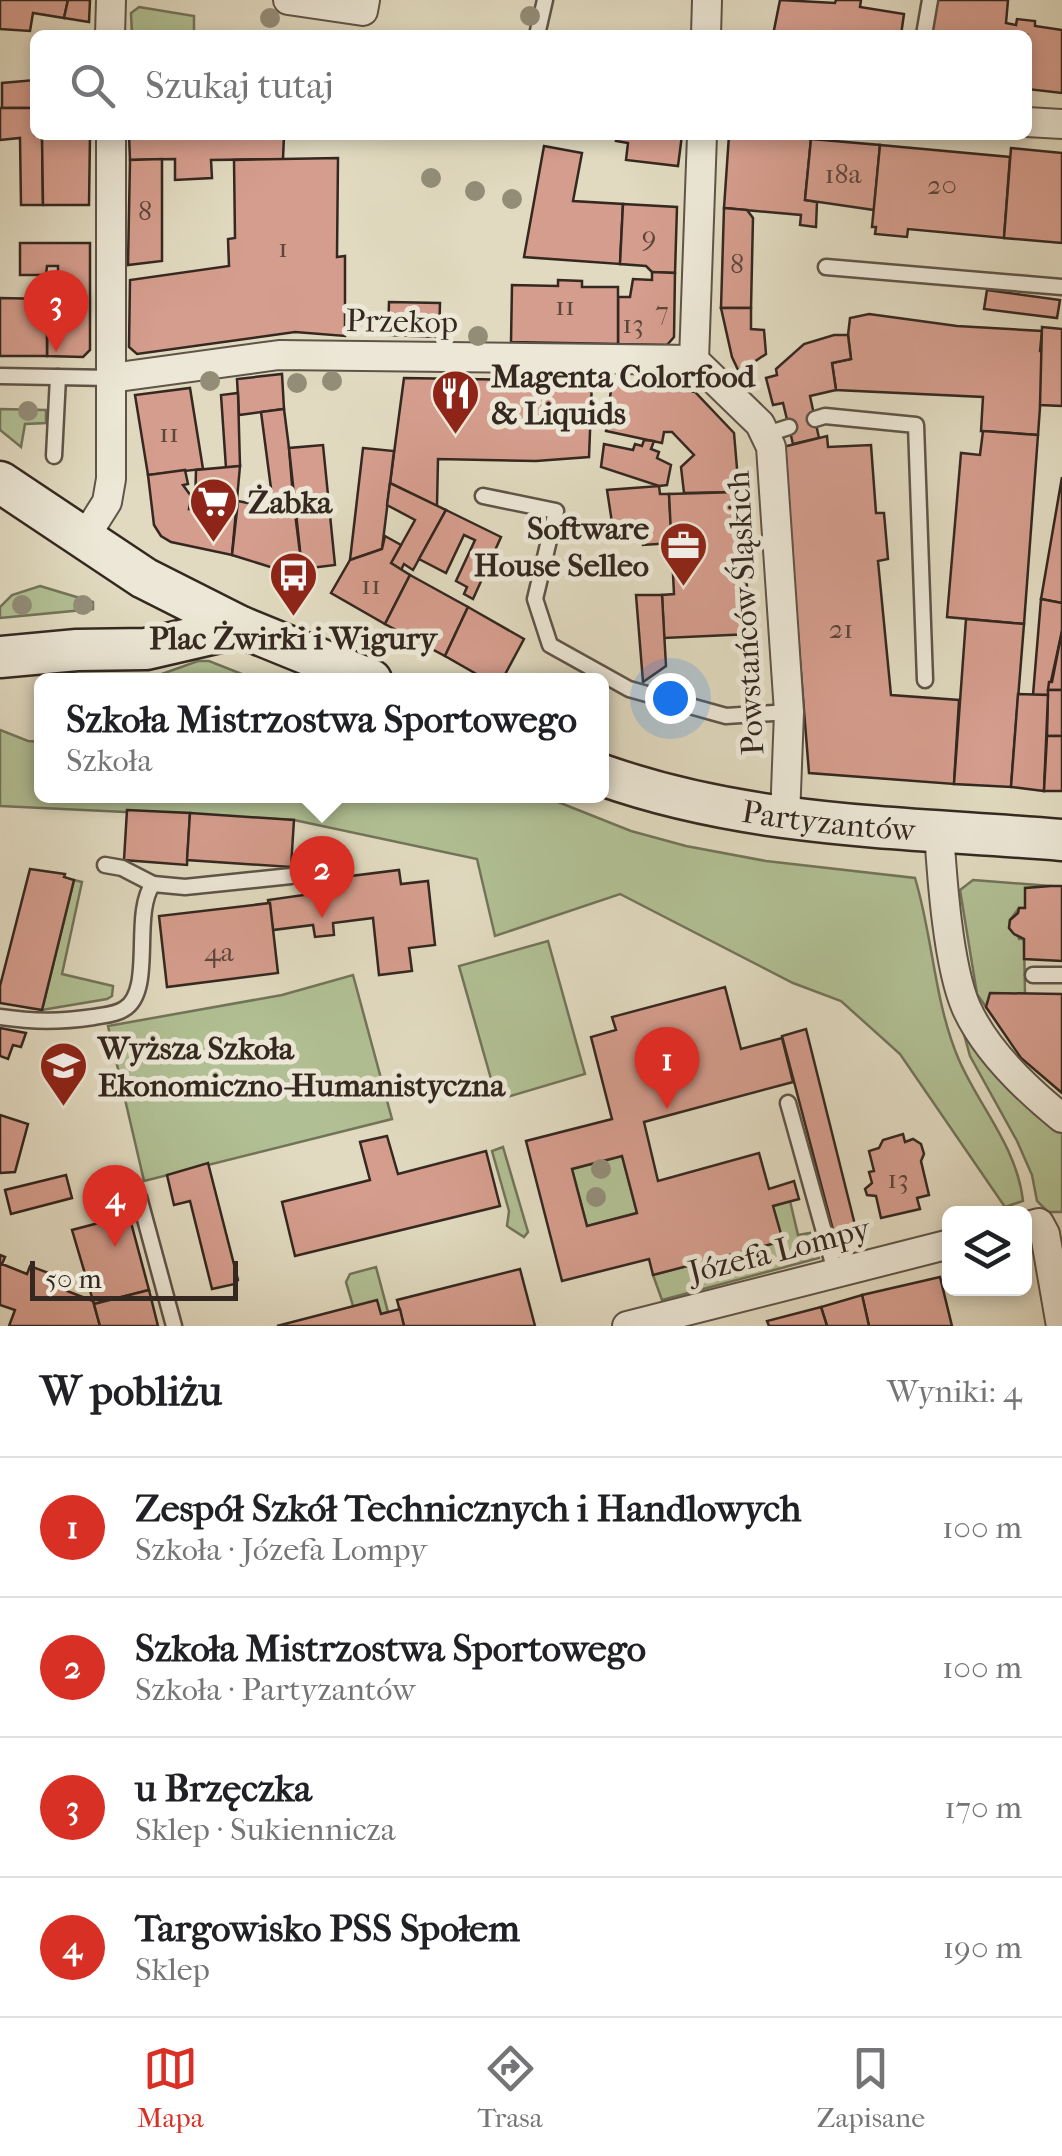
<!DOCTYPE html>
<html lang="pl">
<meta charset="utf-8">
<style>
:root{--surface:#fff;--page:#f6f6f6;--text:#202124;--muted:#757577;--line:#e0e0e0;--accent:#d93025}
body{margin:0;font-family:"IM FELL French Canon",serif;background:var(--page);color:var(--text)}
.controls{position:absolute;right:30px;bottom:30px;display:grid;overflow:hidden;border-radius:15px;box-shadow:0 5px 15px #0003}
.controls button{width:90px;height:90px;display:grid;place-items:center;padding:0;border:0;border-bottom:2px solid var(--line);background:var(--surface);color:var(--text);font:50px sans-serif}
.scale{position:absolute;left:30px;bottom:25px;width:208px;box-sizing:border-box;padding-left:10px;border:5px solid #342820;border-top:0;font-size:28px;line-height:35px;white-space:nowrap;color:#342820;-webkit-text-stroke:8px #ece7d6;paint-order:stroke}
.you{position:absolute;left:670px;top:698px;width:35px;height:35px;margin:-25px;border:8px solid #fff;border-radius:50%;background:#1a73e8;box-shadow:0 0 0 15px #1a73e833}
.badge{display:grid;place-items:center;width:65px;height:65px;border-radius:50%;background:var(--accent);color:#fff;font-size:32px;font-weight:700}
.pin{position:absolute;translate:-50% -82px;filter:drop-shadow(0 2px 5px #0008)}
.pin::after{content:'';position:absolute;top:52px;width:35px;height:30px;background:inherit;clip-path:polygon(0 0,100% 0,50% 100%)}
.popup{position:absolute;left:34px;top:673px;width:575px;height:130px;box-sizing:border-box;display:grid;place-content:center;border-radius:15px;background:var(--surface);filter:drop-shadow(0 2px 8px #0005);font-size:32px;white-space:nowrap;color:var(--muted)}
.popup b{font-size:38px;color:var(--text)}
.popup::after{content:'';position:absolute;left:50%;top:100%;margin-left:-20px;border:20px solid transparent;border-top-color:var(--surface)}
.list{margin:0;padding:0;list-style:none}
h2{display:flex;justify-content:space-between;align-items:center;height:130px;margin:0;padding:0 40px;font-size:42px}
h2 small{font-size:32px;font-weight:400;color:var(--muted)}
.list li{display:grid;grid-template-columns:65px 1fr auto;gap:30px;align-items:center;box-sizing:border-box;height:140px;padding:0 40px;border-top:2px solid var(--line)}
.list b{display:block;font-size:38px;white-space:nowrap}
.list p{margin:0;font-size:32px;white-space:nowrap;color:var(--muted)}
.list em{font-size:32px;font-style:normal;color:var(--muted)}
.icon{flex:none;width:55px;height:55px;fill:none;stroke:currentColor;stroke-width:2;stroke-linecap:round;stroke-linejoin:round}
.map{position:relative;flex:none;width:1062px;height:1326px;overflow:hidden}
.search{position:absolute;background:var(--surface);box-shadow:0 5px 15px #0003;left:30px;right:30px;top:30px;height:110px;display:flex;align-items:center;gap:25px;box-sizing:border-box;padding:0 35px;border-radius:15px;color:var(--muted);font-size:38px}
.sheet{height:690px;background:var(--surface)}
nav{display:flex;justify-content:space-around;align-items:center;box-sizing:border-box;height:140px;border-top:2px solid var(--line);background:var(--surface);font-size:28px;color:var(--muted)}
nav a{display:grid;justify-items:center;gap:5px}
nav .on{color:var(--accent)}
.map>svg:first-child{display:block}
.green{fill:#b1c094;stroke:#72745a;stroke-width:2.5}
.building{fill:#d59d8d;stroke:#342820;stroke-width:2.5;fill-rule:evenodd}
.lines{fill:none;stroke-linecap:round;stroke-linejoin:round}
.lane-casing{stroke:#5f5448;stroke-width:19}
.street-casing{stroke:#5f5448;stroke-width:32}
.secondary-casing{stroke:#342820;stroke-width:45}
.lane{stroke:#ece7d6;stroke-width:14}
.street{stroke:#ece7d6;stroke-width:28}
.secondary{stroke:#ece7d6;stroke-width:40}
.tree{fill:#938d78}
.labels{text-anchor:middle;stroke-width:10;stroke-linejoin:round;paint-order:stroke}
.number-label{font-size:28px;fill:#5c453b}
.street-label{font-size:32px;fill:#342820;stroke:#ece7d6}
.poi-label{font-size:32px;font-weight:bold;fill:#342820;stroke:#ece7d6;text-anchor:start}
</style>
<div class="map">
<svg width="1062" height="1326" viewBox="0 0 1062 1326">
<rect width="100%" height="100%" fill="#e1dac0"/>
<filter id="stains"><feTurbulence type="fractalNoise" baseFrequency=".002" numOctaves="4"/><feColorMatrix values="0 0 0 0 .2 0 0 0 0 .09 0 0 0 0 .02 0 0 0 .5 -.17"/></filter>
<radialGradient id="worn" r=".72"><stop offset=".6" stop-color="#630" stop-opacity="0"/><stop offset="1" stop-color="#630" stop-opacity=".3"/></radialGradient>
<g class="green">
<polygon points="139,7 194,16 194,35 132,35 131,13"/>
<polygon points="0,409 46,410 46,423 25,424 21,447 0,430"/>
<polygon points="40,586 93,602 93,609 0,618 0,607 12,595"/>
<polygon points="198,661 209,661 257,680 145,680"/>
<path d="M0,730l28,11 14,1v54h501l88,35 55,15 80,15 149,17c18,59 19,124 44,182 21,48 58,87 64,141l-18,6 -105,-153 -59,-53 -48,-18 -173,-89 -125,42 -18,-77 -183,-39 -294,-14z"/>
<polygon points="74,880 82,882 62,974 113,986 112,996 107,999 42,1010"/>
<polygon points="973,880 1051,886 1025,908 1019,908 1010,920 1009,927 1018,934 1019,939 1024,939 1025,994 991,994 986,1007 977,994 960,890"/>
<polygon points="548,941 585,1074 497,1100 459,966"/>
<polygon points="353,975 392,1119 144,1181 108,1026 282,995"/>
<polygon points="959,1016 1040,1114 1062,1132 1062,1212 1048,1212 1037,1201 1032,1175 1017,1141 970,1056"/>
<polygon points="503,1147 528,1232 524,1237 507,1226 509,1211 492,1151"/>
<polygon points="622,1156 637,1213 587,1226 572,1169"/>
<polygon points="790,1201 798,1235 810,1233 819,1258 662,1300 653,1275 782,1241 773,1206"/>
<polygon points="376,1267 388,1312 381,1314 353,1306 346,1282 350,1274"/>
</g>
<g class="building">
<polygon points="0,0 68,0 64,18 33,13 30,31 0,29"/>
<polygon points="68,0 90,0 89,22 64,18"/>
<polygon points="780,0 835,3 836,0 861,0 860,7 904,14 901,35 773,35"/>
<polygon points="930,0 1008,0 1006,23 1016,25 1017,19 1035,21 1035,26 1062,30 1062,93 1027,89 1027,35 927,35"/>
<polygon points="35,80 35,108 2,108 2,83"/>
<polygon points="0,108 35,108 35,135 42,135 43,205 21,205 20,138 0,140"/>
<polygon points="42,135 90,135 89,205 43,205"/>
<polygon points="129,135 284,135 283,159 211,160 212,178 175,180 175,159 130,160"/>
<polygon points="617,135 682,135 678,166 626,160 628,143 616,141"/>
<polygon points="729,135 811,139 805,200 817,202 816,227 800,225 801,215 724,208"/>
<polygon points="811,139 880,145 874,210 805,200"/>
<polygon points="880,145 1010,157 1004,238 908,229 907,237 875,234 876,227 872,227"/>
<polygon points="544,146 582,153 573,201 623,204 620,264 524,257"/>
<polygon points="1011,148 1062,153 1062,243 1004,238"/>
<polygon points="338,158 337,257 345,256 345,336 295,332 137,354 129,347 130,280 229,266 228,239 235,238 234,160"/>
<polygon points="162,159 162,261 128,265 130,160"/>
<polygon points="623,204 677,207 675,273 652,272 646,266 620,264"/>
<polygon points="724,208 747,210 753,218 751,308 721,308"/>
<polygon points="20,243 90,243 90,350 83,357 47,356 47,280 58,280 58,266 47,266 46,275 20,275"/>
<polygon points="652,272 675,273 674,337 667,345 618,344 618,297 630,297 633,279 652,280"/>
<polygon points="558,280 582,281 582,287 618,287 618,344 511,342 512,285 558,286"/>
<polygon points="987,290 1060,300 1057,318 984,309"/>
<polygon points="0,298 47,299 47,356 0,356"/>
<polygon points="389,302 440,303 439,337 388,335"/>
<polygon points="721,308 751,308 751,329 764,330 766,354 739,372 732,357"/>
<polygon points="869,314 957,326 1042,331 1040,351 1044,352 1038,435 981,431 983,397 836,390 832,363 851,359 848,335 850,318"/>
<polygon points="1042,327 1062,329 1062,406 1040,405"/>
<polygon points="834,335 848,335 851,359 832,363 836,390 810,396 819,438 793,444 783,403 773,405 766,378 777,375 776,369 804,344"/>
<polygon points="282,374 284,409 239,415 237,379"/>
<polygon points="404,378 592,381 589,457 536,461 438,459 437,506 390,483"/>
<polygon points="612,381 695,392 734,433 739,492 684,493 681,467 694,455 672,432 664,432 662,443 606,431"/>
<polygon points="190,388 203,469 148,475 135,395"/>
<polygon points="238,393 240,466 226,468 221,395"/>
<polygon points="284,409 289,448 293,497 272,496 261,412"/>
<polygon points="983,431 1038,435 1024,624 947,617 961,453 980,455"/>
<polygon points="827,436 828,447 871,445 876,513 884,513 888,559 878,561 891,695 959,700 954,784 809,773 783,447"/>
<polygon points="644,440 654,441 651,449 659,452 657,458 671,465 667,485 659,486 601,467 604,444 633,450 635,444 642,446"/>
<polygon points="323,445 335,565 302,569 289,448"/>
<polygon points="363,448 394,451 382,549 350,560"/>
<polygon points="240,466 232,555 171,542 161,536 154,525 148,475 185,470 188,484 183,485 191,496 189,509 195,508 196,470"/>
<polygon points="1062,477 1062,603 1041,599"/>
<polygon points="390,483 446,510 413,570 404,564 401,570 391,563 415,520 387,505"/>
<polygon points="659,486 660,494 669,494 672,543 643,545 642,527 613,529 607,490"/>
<polygon points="739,492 751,634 664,638 662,595 674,594 669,494"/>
<polygon points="238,501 295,513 302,569 299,576 232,555"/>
<polygon points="446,510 501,537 473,599 464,594 467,587 456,581 475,540 464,535 446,573 419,559"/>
<polygon points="385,536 401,545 391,563 410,575 385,624 331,593 350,560 382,549"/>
<polygon points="410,575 468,607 445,656 385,624"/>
<polygon points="636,595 662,595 666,666 643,682"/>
<polygon points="1041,599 1062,603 1062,631 1048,695 1033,695"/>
<polygon points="468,607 524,639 502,680 487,680 445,656"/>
<polygon points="966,619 1024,624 1011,787 954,784"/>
<polygon points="1062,631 1062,690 1048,690 1049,682 1052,682"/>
<polygon points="1048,690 1062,690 1062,736 1047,736"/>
<polygon points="1018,694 1048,695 1044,791 1011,787"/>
<polygon points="1047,736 1062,736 1062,791 1044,791"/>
<polygon points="127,810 190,813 187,865 124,860"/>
<polygon points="190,813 294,820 291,867 187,860"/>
<polygon points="30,869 65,874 64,877 74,880 42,1010 0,1003 0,986"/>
<polygon points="399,870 401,884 428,881 435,945 409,948 412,971 379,975 373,918 333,923 334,935 315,937 313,925 273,930 268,900 311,894 309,883 311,881"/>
<polygon points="1051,886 1062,886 1062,961 1024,959 1024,939 1014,934 1009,928 1010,920 1018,913 1019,908 1025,908 1025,888"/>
<polygon points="270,903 278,973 167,987 159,916"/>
<path d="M725,987l16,62 41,-11 11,44 -149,40 14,59 101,-28 10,36 25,-8 5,18 -26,7 10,35 -130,34 -4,-16 -87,22 -36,-140 86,-22 -21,-82 25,-7 -4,-13zM622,1156l15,57 -50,13 -15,-57z"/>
<polygon points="990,993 1062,994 1062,1093 1021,1058 986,1007"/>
<polygon points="0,1028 26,1033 21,1047 13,1045 8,1059 0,1056"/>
<polygon points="806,1029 857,1233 844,1236 842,1228 833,1230 832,1226 782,1036"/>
<polygon points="0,1115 28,1124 15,1172 0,1173"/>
<polygon points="903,1134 905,1142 913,1139 921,1144 924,1154 921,1161 929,1195 917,1198 920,1209 881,1218 876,1196 867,1195 865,1189 872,1183 869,1172 874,1171 869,1151 879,1148 883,1140"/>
<polygon points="387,1136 398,1174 486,1151 500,1206 295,1256 282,1202 370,1180 360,1142"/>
<polygon points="208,1163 238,1280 235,1284 212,1289 190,1201 174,1205 167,1175"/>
<polygon points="66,1175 72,1198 11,1214 5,1190"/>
<polygon points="129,1215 149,1290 94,1304 72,1230"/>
<polygon points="0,1255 5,1257 2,1264 27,1274 30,1266 70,1281 67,1291 93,1301 100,1326 9,1326 15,1310 0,1305"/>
<polygon points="520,1269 535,1326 404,1326 397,1300"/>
<polygon points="940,1277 952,1326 869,1326 862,1295"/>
<polygon points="149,1290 158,1326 100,1326 94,1304"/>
<polygon points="862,1295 869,1326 827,1326 821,1307"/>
<polygon points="377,1300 381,1314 400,1309 404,1326 277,1326"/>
<polygon points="821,1307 827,1326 769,1326 767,1321"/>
</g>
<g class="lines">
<defs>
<g id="lane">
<polyline points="537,35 545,0"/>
<polyline points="924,35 930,0"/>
<polyline points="826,267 1062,287"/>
<polyline points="0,376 111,378"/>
<polyline points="815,419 825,416 916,425 925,680"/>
<polyline points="767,434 789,427"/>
<polyline points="54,456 58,377"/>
<polyline points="483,496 556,511 535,599 550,645 629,689 726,716 789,712"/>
<polyline points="105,865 122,868 153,884"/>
<polyline points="1033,975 1062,975"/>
<path d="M0,1017c34,5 60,5 94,0 9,-2 21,-2 30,-8 31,-18 7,-95 29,-125l32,3 106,-11"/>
<polyline points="788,1103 835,1271"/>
<polyline points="139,1197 174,1326"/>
</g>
<g id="street">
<polyline points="288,0 363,11 365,0"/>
<polyline points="110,35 111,0"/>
<polyline points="706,35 707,0"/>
<polyline points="1027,122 1062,124"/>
<polyline points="702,135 694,360 760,424 771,447 789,712 785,818"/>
<polyline points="111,378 279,355 694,360"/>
<polyline points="83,540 107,502 111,479 111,135"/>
<path d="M939,831c3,47 9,134 27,176 19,43 60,82 96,111"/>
<polyline points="1024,1227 1039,1223 1045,1234 1061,1326"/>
<polyline points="627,1326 950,1244"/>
</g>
<g id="secondary">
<polyline points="0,482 144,578 241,627 371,680"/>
<polyline points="0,657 77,650 146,649 241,627"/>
<path id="s1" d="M602,775c150,53 303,52 460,65"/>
</g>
</defs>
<use href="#lane" class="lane-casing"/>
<use href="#street" class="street-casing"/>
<use href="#secondary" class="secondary-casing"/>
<use href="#lane" class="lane"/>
<use href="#street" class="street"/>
<use href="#secondary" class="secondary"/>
</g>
<g class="tree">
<circle cx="530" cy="16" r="10"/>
<circle cx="270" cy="18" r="10"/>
<circle cx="431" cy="178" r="10"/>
<circle cx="475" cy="191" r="10"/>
<circle cx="512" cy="199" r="10"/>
<circle cx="478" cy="336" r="10"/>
<circle cx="210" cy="381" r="10"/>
<circle cx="332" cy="381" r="10"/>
<circle cx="297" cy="383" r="10"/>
<circle cx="28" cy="411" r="10"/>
<circle cx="568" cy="568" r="10"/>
<circle cx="22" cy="605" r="10"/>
<circle cx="83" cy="605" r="10"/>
<circle cx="601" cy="1169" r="10"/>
<circle cx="596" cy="1197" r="10"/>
</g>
<defs>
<symbol id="restaurant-pin" viewBox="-11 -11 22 30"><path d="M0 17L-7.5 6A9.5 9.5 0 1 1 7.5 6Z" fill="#8f2418" stroke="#ece7d6"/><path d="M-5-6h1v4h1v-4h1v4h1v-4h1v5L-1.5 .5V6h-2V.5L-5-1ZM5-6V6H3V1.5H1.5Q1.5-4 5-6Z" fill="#fff"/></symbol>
<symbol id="supermarket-pin" viewBox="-11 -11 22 30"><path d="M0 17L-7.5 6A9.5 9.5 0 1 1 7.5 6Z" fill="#8f2418" stroke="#ece7d6"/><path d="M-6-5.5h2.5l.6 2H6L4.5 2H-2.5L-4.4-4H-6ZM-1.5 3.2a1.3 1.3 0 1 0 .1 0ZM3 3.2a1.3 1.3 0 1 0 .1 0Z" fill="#fff"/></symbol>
<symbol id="office-pin" viewBox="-11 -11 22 30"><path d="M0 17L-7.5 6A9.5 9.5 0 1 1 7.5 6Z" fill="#8f2418" stroke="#ece7d6"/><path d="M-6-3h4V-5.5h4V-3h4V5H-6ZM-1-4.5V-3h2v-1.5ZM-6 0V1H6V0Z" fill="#fff"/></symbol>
<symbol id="bus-pin" viewBox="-11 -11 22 30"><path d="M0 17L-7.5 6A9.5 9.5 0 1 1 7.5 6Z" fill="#8f2418" stroke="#ece7d6"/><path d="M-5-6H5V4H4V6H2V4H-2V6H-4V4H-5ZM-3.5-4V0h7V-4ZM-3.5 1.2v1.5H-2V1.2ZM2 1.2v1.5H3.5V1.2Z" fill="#fff"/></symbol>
<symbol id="university-pin" viewBox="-11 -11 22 30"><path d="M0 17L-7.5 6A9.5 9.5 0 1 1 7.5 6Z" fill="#8f2418" stroke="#ece7d6"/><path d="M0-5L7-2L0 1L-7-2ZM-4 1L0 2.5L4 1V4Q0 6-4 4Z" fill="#fff"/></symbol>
</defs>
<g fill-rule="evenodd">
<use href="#restaurant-pin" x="428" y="366" width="55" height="75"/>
<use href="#supermarket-pin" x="186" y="474" width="55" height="75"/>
<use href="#office-pin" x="656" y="518" width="55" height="75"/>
<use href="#bus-pin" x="266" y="548" width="55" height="75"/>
<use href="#university-pin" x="36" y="1038" width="55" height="75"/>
</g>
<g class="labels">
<g class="number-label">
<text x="843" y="183">18a</text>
<text x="942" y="194">20</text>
<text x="145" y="220">8</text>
<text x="649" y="245">9</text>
<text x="283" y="257">1</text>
<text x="737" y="273">8</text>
<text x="565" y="315">11</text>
<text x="662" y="320">7</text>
<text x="633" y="333">13</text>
<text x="169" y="442">11</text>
<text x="371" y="594">11</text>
<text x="841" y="638">21</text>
<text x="219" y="961">4a</text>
<text x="898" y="1188">13</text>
</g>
<g class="street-label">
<text transform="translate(402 321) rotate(1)" y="11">Przekop</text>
<text transform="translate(745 613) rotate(-93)" y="11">Powstańców Śląskich</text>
<text dy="11" stroke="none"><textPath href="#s1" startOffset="232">Partyzantów</textPath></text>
<text transform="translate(779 1250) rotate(-14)" y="11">Józefa Lompy</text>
</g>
<g class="poi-label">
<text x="491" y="387">Magenta Colorfood<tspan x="491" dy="37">&amp; Liquids</tspan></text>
<text x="248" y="513">Żabka</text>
<text x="649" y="539" text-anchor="end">Software<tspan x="649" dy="37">House Selleo</tspan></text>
<text x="293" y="649" text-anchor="middle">Plac Żwirki i Wigury</text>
<text x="98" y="1059">Wyższa Szkoła<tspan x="98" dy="37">Ekonomiczno-Humanistyczna</tspan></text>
</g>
</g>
<rect width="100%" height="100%" filter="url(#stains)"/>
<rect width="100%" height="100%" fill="url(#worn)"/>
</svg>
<div class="controls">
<button><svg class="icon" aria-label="layers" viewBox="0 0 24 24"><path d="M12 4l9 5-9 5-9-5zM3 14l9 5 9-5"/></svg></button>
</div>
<div class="scale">50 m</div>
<div class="you"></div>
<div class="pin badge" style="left:667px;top:1109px">1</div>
<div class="pin badge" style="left:322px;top:918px">2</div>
<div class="popup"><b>Szkoła Mistrzostwa Sportowego</b>Szkoła</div>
<div class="pin badge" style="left:56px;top:352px">3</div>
<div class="pin badge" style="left:115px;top:1247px">4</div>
<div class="search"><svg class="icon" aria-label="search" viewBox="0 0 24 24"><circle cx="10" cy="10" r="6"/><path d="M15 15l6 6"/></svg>Szukaj tutaj</div>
</div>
<section class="sheet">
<h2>W pobliżu<small>Wyniki: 4</small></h2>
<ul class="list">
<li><span class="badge">1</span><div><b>Zespół Szkół Technicznych i Handlowych</b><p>Szkoła · Józefa Lompy</p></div><em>100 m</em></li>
<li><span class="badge">2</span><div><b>Szkoła Mistrzostwa Sportowego</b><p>Szkoła · Partyzantów</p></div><em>100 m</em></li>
<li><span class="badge">3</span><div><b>u Brzęczka</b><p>Sklep · Sukiennicza</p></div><em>170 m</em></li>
<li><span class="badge">4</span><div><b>Targowisko PSS Społem</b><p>Sklep</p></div><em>190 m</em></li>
</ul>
</section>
<nav>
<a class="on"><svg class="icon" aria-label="map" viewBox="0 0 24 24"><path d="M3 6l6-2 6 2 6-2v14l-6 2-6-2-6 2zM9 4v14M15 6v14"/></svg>Mapa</a>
<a><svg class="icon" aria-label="directions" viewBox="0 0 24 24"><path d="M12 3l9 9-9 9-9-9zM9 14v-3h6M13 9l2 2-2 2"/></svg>Trasa</a>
<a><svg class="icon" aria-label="saved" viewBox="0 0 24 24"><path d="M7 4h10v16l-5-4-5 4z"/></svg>Zapisane</a>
</nav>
